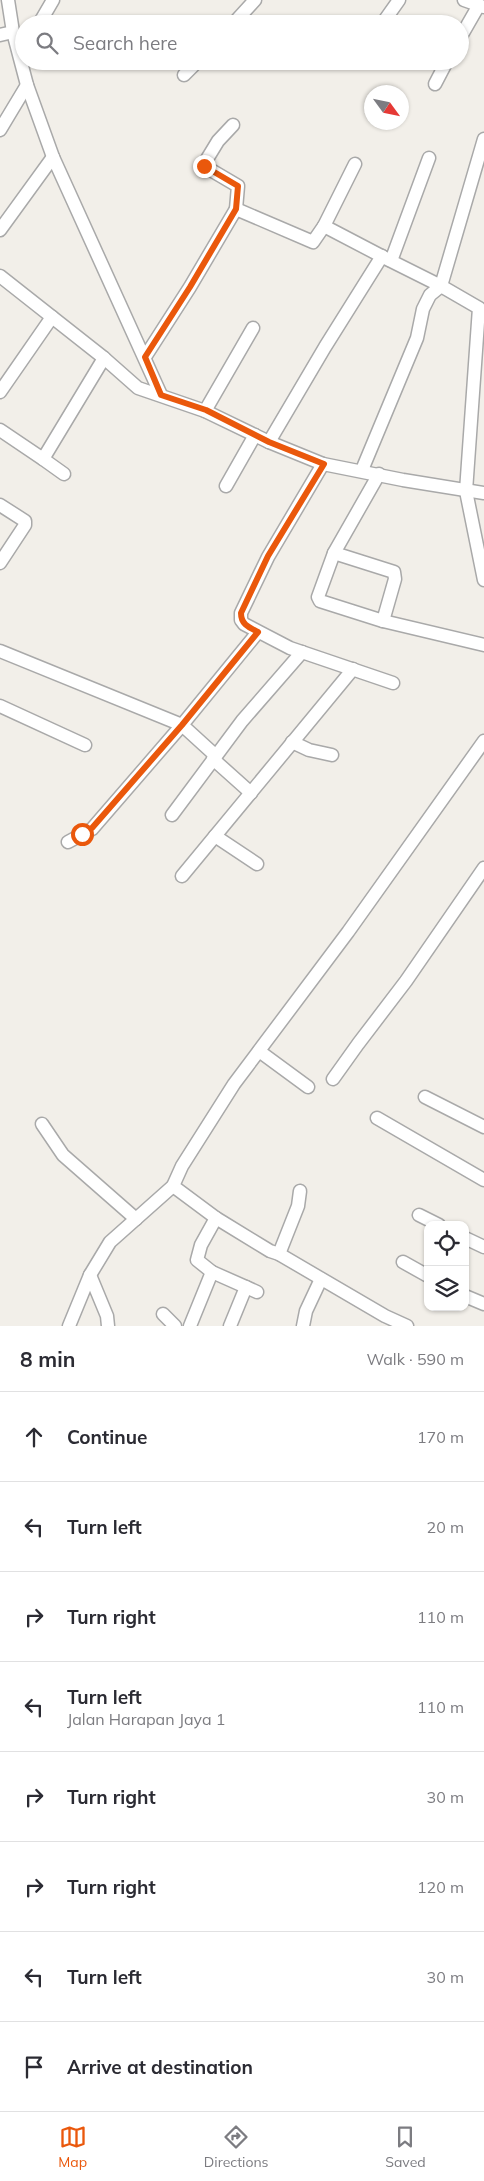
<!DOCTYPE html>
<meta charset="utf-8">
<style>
:root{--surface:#fff;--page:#f7f7f7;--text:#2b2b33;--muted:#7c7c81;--line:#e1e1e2;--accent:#ea580c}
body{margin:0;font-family:Mulish,sans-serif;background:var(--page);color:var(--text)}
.controls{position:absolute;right:15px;bottom:15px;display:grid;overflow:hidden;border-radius:10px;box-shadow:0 1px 4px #0004}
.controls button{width:45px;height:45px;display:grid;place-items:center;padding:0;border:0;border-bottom:1px solid var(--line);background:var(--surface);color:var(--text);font:25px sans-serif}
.compass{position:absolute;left:364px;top:85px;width:45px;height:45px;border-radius:50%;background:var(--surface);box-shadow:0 1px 4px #0004;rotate:123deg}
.stop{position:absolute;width:15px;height:15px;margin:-11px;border:4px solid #ea580c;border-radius:50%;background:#fff}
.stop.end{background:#ea580c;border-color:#fff;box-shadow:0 1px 5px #0008}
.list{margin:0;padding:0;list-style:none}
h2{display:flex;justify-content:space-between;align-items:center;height:65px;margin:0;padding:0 20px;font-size:21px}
h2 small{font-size:16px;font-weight:400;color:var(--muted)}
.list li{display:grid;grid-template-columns:32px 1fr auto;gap:15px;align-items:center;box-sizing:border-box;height:90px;padding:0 20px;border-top:1px solid var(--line)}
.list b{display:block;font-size:19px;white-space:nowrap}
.list p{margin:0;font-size:16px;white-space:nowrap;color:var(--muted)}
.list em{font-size:16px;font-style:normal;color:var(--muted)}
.icon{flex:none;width:28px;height:28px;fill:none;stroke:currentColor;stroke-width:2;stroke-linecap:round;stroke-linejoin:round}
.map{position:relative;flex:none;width:484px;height:1326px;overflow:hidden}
.search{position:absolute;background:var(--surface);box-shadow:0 1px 4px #0004;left:15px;right:15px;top:15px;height:55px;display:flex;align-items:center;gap:12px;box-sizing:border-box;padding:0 18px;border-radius:28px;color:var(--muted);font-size:19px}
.sheet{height:785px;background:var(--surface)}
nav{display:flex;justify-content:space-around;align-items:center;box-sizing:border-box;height:70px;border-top:1px solid var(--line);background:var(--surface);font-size:14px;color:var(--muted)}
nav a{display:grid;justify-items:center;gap:2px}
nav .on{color:var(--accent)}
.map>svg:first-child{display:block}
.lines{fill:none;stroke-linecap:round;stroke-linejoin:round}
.minor-casing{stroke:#a9a9a9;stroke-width:15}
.minor{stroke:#fff;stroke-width:12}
.route{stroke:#ea580c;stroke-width:6}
</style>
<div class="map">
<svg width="484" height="1326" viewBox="0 0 484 1326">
<rect width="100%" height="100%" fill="#f2efe9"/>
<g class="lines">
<defs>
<g id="minor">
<polyline points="8,0 13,32 27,85 53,157 161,395"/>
<polyline points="464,0 484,7"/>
<polyline points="39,24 53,0"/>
<polyline points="233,24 255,0"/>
<polyline points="382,24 399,0"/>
<polyline points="0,35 13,32"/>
<polyline points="460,38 479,5"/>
<polyline points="184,75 198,61"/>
<polyline points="435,84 447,61"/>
<polyline points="233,125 218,141 204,164 204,166 238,186 236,209"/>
<polyline points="0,130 27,85"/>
<polyline points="429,158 391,261 441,286 479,308 466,491 484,580"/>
<polyline points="355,164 324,226 389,260"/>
<polyline points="0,230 53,157"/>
<polyline points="0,276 104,358 138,388 205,411 269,442 323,464 403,480 484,493"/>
<polyline points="145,357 190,287 236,209 313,242 324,226"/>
<polyline points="0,392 52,317"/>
<polyline points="205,411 253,328"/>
<polyline points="0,430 43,459 104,358"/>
<polyline points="269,442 325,347 382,256"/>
<polyline points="43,459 64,474"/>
<polyline points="323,464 268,557 241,613 241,620 244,624 290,648 393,683"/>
<polyline points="362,470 417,338 423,309 430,295 441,286 484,139"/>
<polyline points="379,474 334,553 318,597 320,601 383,621 484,645"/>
<polyline points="226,486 255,435"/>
<polyline points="0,505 25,521 25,525 0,563"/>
<polyline points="334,553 394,572 395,579 383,621"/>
<polyline points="0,651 182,725 216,756"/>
<polyline points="0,706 85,745"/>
<polyline points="292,742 309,750 332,755"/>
<polyline points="213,759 251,793"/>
<polyline points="172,815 242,721 302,652"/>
<polyline points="215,836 257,864"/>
<polyline points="68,842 92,829 182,725 258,632"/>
<polyline points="182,876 353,669"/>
<polyline points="259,1051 308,1087"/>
<polyline points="333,1079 358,1044 406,981 484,868"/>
<polyline points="425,1097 484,1127"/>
<polyline points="377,1118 484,1180"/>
<polyline points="42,1124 63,1155 136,1219"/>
<polyline points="419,1215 439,1225"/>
<polyline points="216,1218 201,1245 197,1260 212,1272 257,1292"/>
<polyline points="465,1238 484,1247"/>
<polyline points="279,1254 298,1206 300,1191"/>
<polyline points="403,1262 428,1276"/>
<polyline points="90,1275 107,1316 108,1326"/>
<polyline points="465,1296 484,1304"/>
<polyline points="163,1314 175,1326"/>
<polyline points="69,1326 90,1275 110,1242 173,1186"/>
<polyline points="190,1326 212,1272"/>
<polyline points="230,1326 246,1287"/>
<polyline points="303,1326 306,1311 321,1279"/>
<polyline points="407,1326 385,1316 279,1254 270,1251 216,1218 173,1186 182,1166 234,1084 348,932 484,741"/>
</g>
</defs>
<use href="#minor" class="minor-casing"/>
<use href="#minor" class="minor"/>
</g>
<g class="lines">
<path class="route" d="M82,834l10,-6 90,-103 76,-93c-10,-5 -17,-8 -17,-19l27,-57 56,-92 -55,-22 -63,-32 -45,-15 -16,-38 45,-70 46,-78 2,-23 -34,-20"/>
</g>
</svg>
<div class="controls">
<button><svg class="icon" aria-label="locate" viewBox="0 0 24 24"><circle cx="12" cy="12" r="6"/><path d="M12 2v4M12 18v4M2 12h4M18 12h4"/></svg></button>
<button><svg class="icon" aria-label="layers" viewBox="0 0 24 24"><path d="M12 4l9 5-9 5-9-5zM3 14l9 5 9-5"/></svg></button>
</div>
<svg class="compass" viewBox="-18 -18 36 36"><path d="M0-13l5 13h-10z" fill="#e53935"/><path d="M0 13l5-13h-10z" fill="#7c7c81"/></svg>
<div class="stop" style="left:82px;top:834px"></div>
<div class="stop end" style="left:204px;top:166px"></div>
<div class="search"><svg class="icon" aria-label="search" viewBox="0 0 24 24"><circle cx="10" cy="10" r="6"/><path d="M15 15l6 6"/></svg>Search here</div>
</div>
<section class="sheet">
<h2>8 min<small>Walk · 590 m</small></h2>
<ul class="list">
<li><svg class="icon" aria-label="ahead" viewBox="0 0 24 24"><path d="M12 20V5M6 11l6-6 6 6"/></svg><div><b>Continue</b></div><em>170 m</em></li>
<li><svg class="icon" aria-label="left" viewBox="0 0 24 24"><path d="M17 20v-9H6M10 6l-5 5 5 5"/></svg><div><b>Turn left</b></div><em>20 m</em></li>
<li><svg class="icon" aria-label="right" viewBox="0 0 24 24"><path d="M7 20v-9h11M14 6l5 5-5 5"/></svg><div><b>Turn right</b></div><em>110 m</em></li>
<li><svg class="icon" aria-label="left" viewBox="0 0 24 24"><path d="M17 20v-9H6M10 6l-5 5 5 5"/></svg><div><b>Turn left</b><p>Jalan Harapan Jaya 1</p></div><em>110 m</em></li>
<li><svg class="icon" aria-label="right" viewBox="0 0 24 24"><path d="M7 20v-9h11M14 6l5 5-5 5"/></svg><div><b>Turn right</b></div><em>30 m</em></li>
<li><svg class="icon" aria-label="right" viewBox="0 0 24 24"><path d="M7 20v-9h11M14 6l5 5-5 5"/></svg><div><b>Turn right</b></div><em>120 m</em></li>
<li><svg class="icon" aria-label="left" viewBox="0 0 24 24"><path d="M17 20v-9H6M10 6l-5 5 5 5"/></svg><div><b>Turn left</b></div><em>30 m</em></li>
<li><svg class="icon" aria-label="arrive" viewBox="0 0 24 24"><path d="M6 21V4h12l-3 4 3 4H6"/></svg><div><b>Arrive at destination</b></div></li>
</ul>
</section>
<nav>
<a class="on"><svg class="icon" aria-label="map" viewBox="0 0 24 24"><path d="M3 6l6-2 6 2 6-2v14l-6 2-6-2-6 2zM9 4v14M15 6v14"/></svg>Map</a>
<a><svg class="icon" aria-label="directions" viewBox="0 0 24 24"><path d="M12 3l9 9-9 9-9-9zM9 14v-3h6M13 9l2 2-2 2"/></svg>Directions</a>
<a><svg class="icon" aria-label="saved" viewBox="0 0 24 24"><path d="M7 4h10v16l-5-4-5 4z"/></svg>Saved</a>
</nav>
